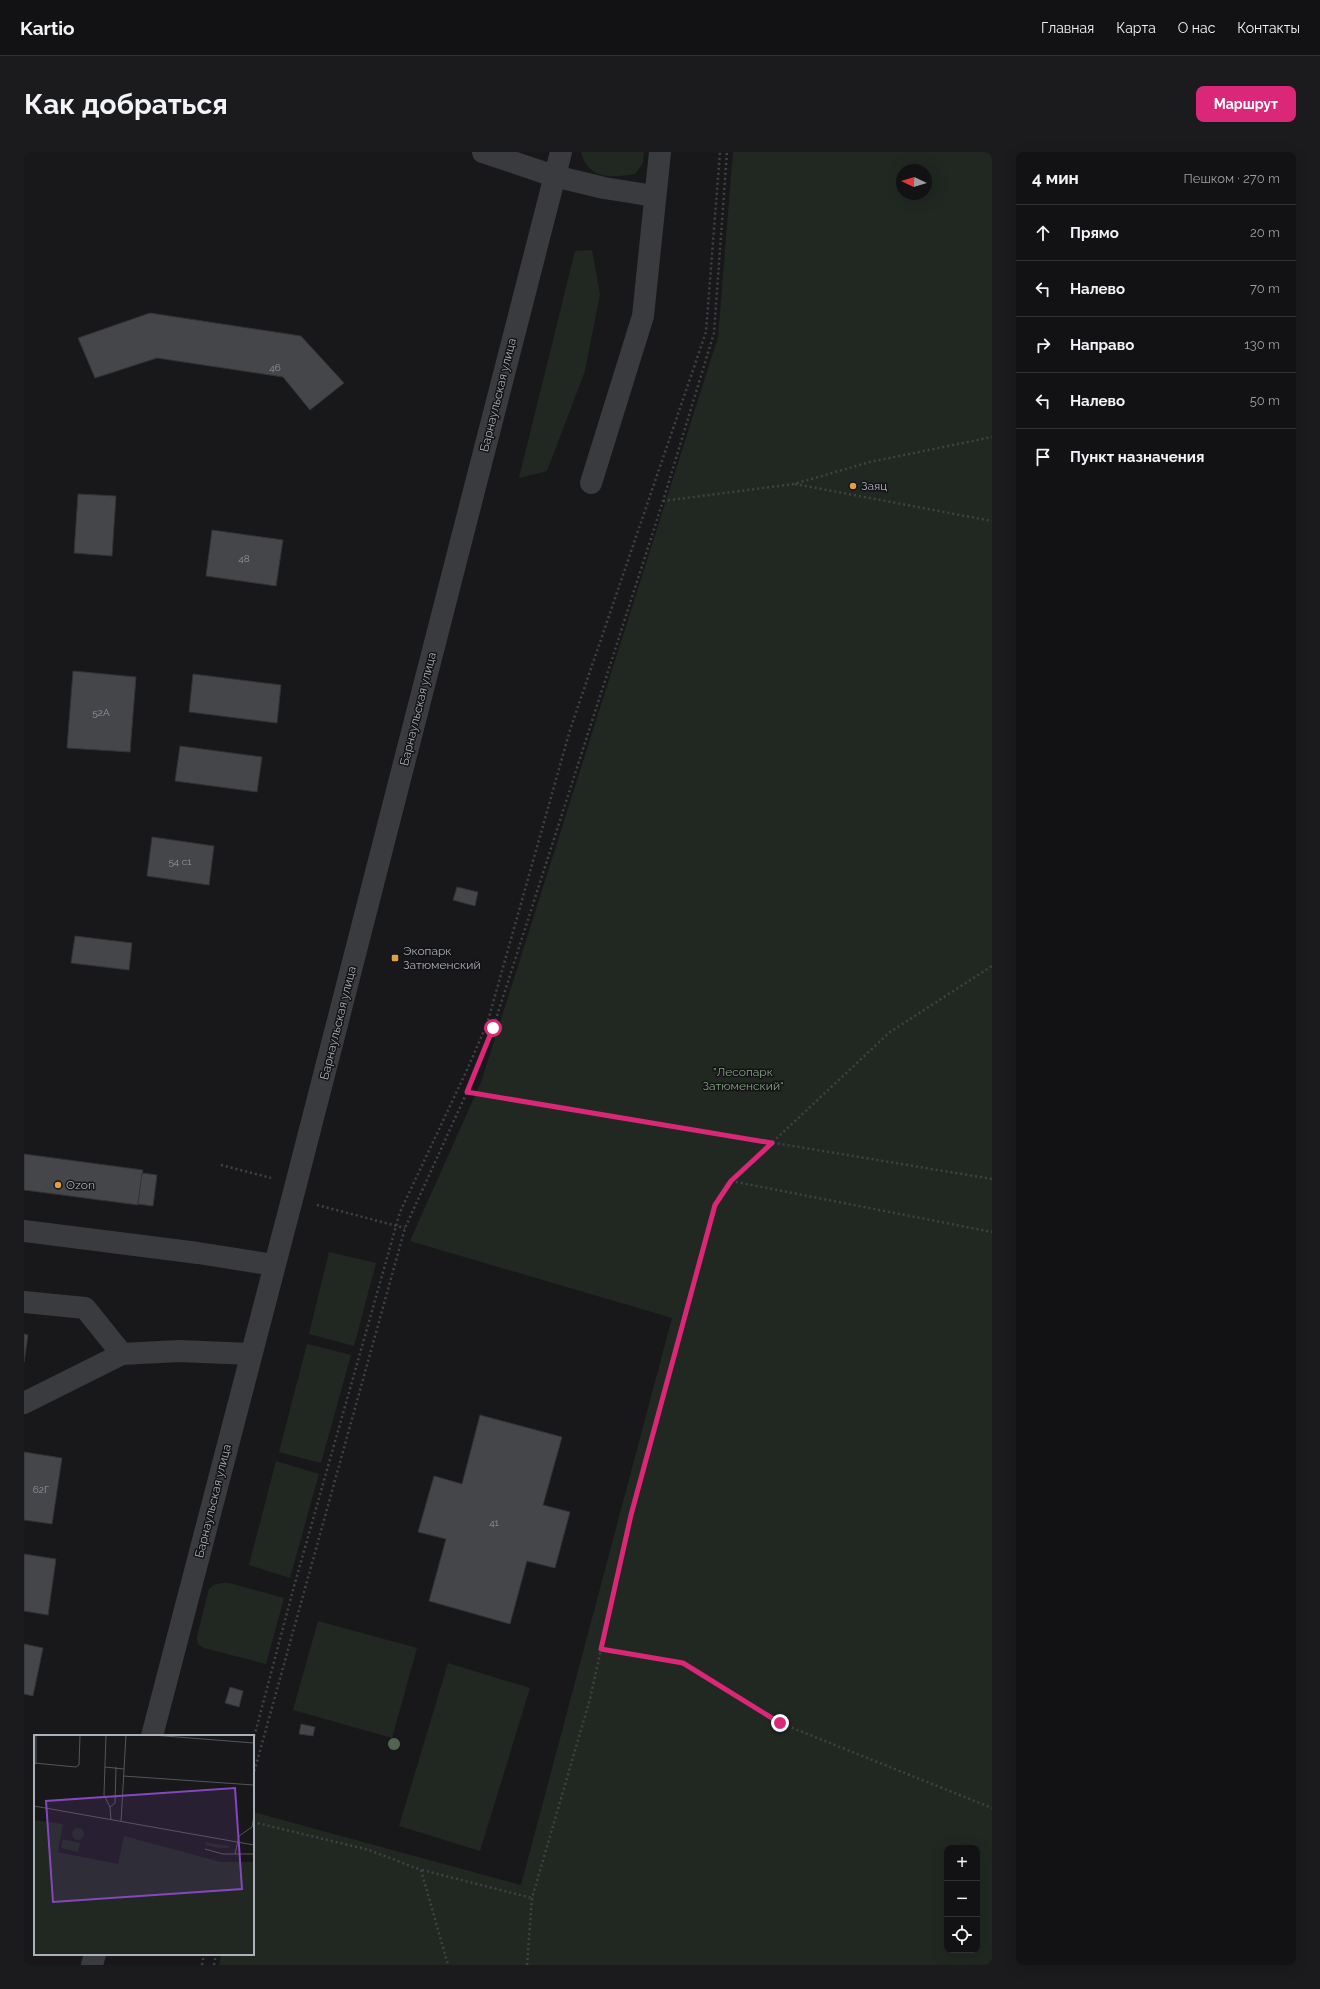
<!DOCTYPE html>
<html lang="ru">
<meta charset="utf-8">
<style>
:root{--surface:#121214;--page:#1b1b1d;--text:#f1f3f6;--muted:#9c9ea0;--line:#313234;--accent:#db2777}
body{margin:0;font-family:Raleway,sans-serif;background:var(--page);color:var(--text)}
.controls{position:absolute;right:12px;bottom:12px;display:grid;overflow:hidden;border-radius:8px;box-shadow:0 4px 16px #0002}
.controls button{width:36px;height:36px;display:grid;place-items:center;padding:0;border:0;border-bottom:1px solid var(--line);background:var(--surface);color:var(--text);font:20px sans-serif}
.compass{position:absolute;left:872px;top:12px;width:36px;height:36px;border-radius:50%;background:var(--surface);box-shadow:0 4px 16px #0002;rotate:274deg}
.stop{position:absolute;width:12px;height:12px;margin:-9px;border:3px solid #db2777;border-radius:50%;background:#fff}
.stop.end{background:#db2777;border-color:#fff;box-shadow:0 1px 4px #0008}
.list{margin:0;padding:0;list-style:none}
h2{display:flex;justify-content:space-between;align-items:center;height:52px;margin:0;padding:0 16px;font-size:17px}
h2 small{font-size:13px;font-weight:400;color:var(--muted)}
.list li{display:grid;grid-template-columns:26px 1fr auto;gap:12px;align-items:center;box-sizing:border-box;height:56px;padding:0 16px;border-top:1px solid var(--line)}
.list b{display:block;font-size:15px;white-space:nowrap}
.list em{font-size:13px;font-style:normal;color:var(--muted)}
.icon{flex:none;width:22px;height:22px;fill:none;stroke:currentColor;stroke-width:2;stroke-linecap:round;stroke-linejoin:round}
.map{position:relative;flex:none;width:968px;height:1813px;overflow:hidden;border-radius:8px}
header{display:flex;align-items:center;gap:24px;box-sizing:border-box;height:56px;padding:0 20px;background:var(--surface);border-bottom:1px solid var(--line)}
header strong{font-size:19px}
nav{display:flex;gap:22px;margin-inline-start:auto;font-size:14px}
.intro{display:flex;align-items:center;justify-content:space-between;box-sizing:border-box;height:96px;padding:0 24px}
h1{margin:0;font-size:28px}
.button{padding:10px 18px;border-radius:8px;background:var(--accent);color:#fff;font-size:14px;font-weight:700}
main{display:flex;gap:24px;padding:0 24px}
aside{flex:1;background:var(--surface);border-radius:8px;box-shadow:0 4px 16px #0002}
.map>svg:first-child{display:block}
.green{fill:#202821;fill-rule:evenodd}
.building{fill:#45464a;stroke:#323336}
.lines{fill:none;stroke-linecap:round;stroke-linejoin:round}
.path{stroke:#3f4246;stroke-width:2.5;stroke-dasharray:2 3;stroke-linecap:butt}
.minor{stroke:#393b3f;stroke-width:22}
.tree{fill:#546454}
.route{stroke:#db2777;stroke-width:5}
.poi-dot{fill:#e49d46;stroke:#131315;stroke-width:1.5}
.labels{text-anchor:middle;stroke-width:3;stroke-linejoin:round;paint-order:stroke}
.number-label{font-size:10px;fill:#92969d}
.street-label{font-size:12px;fill:#abb1b9;stroke:#131315}
.poi-label{font-size:12px;fill:#abb1b9;stroke:#131315;text-anchor:start}
.park-label{font-size:12px;fill:#85a284;stroke:#131315}
.inset-road{fill:none;stroke:#53555a;stroke-width:1}
.view{fill:#8547be;fill-opacity:0.15;stroke:#8547be;stroke-width:2}
.inset-edge{fill:none;stroke:#abb1b9;stroke-width:2}
</style>
<header>
<strong>Kartio</strong>
<nav><a>Главная</a><a>Карта</a><a>О нас</a><a>Контакты</a></nav>
</header>
<div class="intro"><h1>Как добраться</h1><a class="button">Маршрут</a></div>
<main>
<div class="map">
<svg width="968" height="1813" viewBox="0 0 968 1813">
<rect width="100%" height="100%" fill="#18181a"/>
<g class="green">
<path d="M557,0h63l-1,11 -8,11c-23,4 -47,6 -54,-22z"/>
<path d="M709,0h259v1813h-773l2,-11h32v-142l268,73 151,-567 -262,-77 71,-159 237,-745zM878,18h24v24h-24zM923,1696h30v102h-30z"/>
<polygon points="568,98 576,142 561,219 523,319 495,326 551,99"/>
<polygon points="305,1100 352,1111 330,1194 285,1182"/>
<polygon points="283,1192 327,1203 297,1311 255,1300"/>
<polygon points="252,1309 295,1322 266,1426 225,1413"/>
<polygon points="198,1431 205,1431 260,1446 242,1512 180,1496 174,1492 173,1485 185,1437 190,1433"/>
<polygon points="294,1469 393,1496 368,1586 269,1558"/>
<polygon points="424,1511 506,1536 456,1699 375,1674"/>
</g>
<g class="building">
<polygon points="126,161 277,184 320,231 286,258 259,225 133,206 71,226 54,186"/>
<polygon points="54,342 92,344 88,404 50,401"/>
<polygon points="188,378 259,388 252,434 182,424"/>
<polygon points="49,519 112,525 106,600 43,596"/>
<polygon points="169,522 257,533 253,571 165,560"/>
<polygon points="156,594 238,605 233,640 151,629"/>
<polygon points="128,685 190,694 185,733 123,724"/>
<polygon points="433,735 454,740 451,754 429,748"/>
<polygon points="51,784 108,791 105,818 47,811"/>
<polygon points="0,1002 119,1018 114,1053 0,1038"/>
<polygon points="118,1021 133,1023 129,1054 114,1052"/>
<polygon points="0,1182 4,1183 0,1210"/>
<polygon points="456,1263 538,1285 519,1353 546,1360 531,1416 503,1409 486,1472 405,1449 422,1387 394,1380 410,1324 438,1332"/>
<polygon points="0,1300 38,1306 28,1372 0,1368"/>
<polygon points="0,1402 32,1407 24,1463 0,1459"/>
<polygon points="0,1492 19,1496 9,1544 0,1542"/>
<polygon points="206,1535 219,1539 215,1555 201,1551"/>
<polygon points="277,1572 291,1575 289,1584 275,1582"/>
</g>
<g class="lines">
<g class="path">
<polyline points="771,332 968,369"/>
<polyline points="639,349 770,332 846,310 968,285"/>
<polyline points="443,940 968,1027"/>
<polyline points="197,1013 247,1026"/>
<polyline points="707,1029 968,1080"/>
<polyline points="293,1053 381,1076"/>
<polyline points="577,1497 659,1511 756,1571 968,1656"/>
<polyline points="229,1589 269,1438 376,1060 442,920 463,872 546,578 682,180 696,0"/>
<polyline points="229,1624 381,1076 443,940 469,876 639,349 690,181 703,0"/>
<polyline points="229,1670 345,1698 397,1718 424,1813"/>
<polyline points="398,1718 508,1746"/>
<polyline points="178,1813 180,1802"/>
<polyline points="190,1813 192,1802"/>
<polyline points="503,1813 508,1746 566,1547 607,1363 691,1053 707,1029 866,880 968,814"/>
</g>
<g class="minor">
<polyline points="459,0 530,24 580,36 630,44"/>
<polyline points="567,331 619,164 636,0"/>
<polyline points="0,1079 174,1101 250,1113"/>
<polyline points="0,1150 61,1156 98,1202"/>
<polyline points="0,1251 98,1202 155,1199 227,1202"/>
<polyline points="128,1584 272,1032 537,0"/>
<polyline points="68,1813 71,1802"/>
</g>
</g>
<circle class="tree" cx="370" cy="1592" r="6"/>
<g class="lines">
<polyline class="route" points="469,876 443,940 748,991 707,1029 691,1053 607,1363 577,1497 659,1511 756,1571"/>
</g>
<g class="poi-dot">
<circle cx="829" cy="334" r="4"/>
<rect x="367" y="802" width="8" height="8" rx="2"/>
<circle cx="34" cy="1033" r="4"/>
</g>
<g class="labels">
<g class="number-label">
<text x="251" y="219">46</text>
<text x="220" y="410">48</text>
<text x="77" y="564">52А</text>
<text x="156" y="713">54 с1</text>
<text x="17" y="1341">62Г</text>
<text x="470" y="1374">41</text>
</g>
<g class="street-label">
<text transform="translate(474 243) rotate(-76)" y="4">Барнаульская улица</text>
<text transform="translate(394 557) rotate(-76)" y="4">Барнаульская улица</text>
<text transform="translate(314 871) rotate(-76)" y="4">Барнаульская улица</text>
<text transform="translate(189 1349) rotate(-76)" y="4">Барнаульская улица</text>
</g>
<g class="poi-label">
<text x="837" y="338">Заяц</text>
<text x="379" y="803">Экопарк<tspan x="379" dy="14">Затюменский</tspan></text>
<text x="42" y="1037">Ozon</text>
</g>
<g class="park-label">
<text x="719" y="924">"Лесопарк<tspan x="719" dy="14">Затюменский"</tspan></text>
</g>
</g>
<g transform="translate(10 1583)">
<rect width="220" height="220" fill="#18181a"/>
<path d="M0,85l29,4 -5,28 60,12 6,-28 97,26h33v93h-220zM38 99a6 6 0 1 1 12 0a6 6 0 1 1-12 0ZM29,104l17,4 -2,9 -17,-4zM171,107l24,4v2h-12l-11,-3z" fill="#202821"/>
<path class="inset-road" d="M2,0v29M72,0l-2,60 6,12 1,13M118,0l102,8M0,28l42,4 3,-2 1,-30M71,32l19,2M89,41l131,9M0,71l220,39M76,72l5,-4 1,-36M87,87l5,-87M171,114l18,5h31M201,119l4,-18 13,-9 2,-11"/>
<path class="view" d="M201,53l7,101 -189,13 -7,-101z"/>
<rect width="220" height="220" class="inset-edge"/>
</g>
</svg>
<div class="controls">
<button>+</button>
<button>−</button>
<button><svg class="icon" aria-label="locate" viewBox="0 0 24 24"><circle cx="12" cy="12" r="6"/><path d="M12 2v4M12 18v4M2 12h4M18 12h4"/></svg></button>
</div>
<svg class="compass" viewBox="-18 -18 36 36"><path d="M0-13l5 13h-10z" fill="#e53935"/><path d="M0 13l5-13h-10z" fill="#9c9ea0"/></svg>
<div class="stop" style="left:469px;top:876px"></div>
<div class="stop end" style="left:756px;top:1571px"></div>
</div>
<aside>
<h2>4 мин<small>Пешком · 270 m</small></h2>
<ul class="list">
<li><svg class="icon" aria-label="ahead" viewBox="0 0 24 24"><path d="M12 20V5M6 11l6-6 6 6"/></svg><div><b>Прямо</b></div><em>20 m</em></li>
<li><svg class="icon" aria-label="left" viewBox="0 0 24 24"><path d="M17 20v-9H6M10 6l-5 5 5 5"/></svg><div><b>Налево</b></div><em>70 m</em></li>
<li><svg class="icon" aria-label="right" viewBox="0 0 24 24"><path d="M7 20v-9h11M14 6l5 5-5 5"/></svg><div><b>Направо</b></div><em>130 m</em></li>
<li><svg class="icon" aria-label="left" viewBox="0 0 24 24"><path d="M17 20v-9H6M10 6l-5 5 5 5"/></svg><div><b>Налево</b></div><em>50 m</em></li>
<li><svg class="icon" aria-label="arrive" viewBox="0 0 24 24"><path d="M6 21V4h12l-3 4 3 4H6"/></svg><div><b>Пункт назначения</b></div></li>
</ul>
</aside>
</main>
